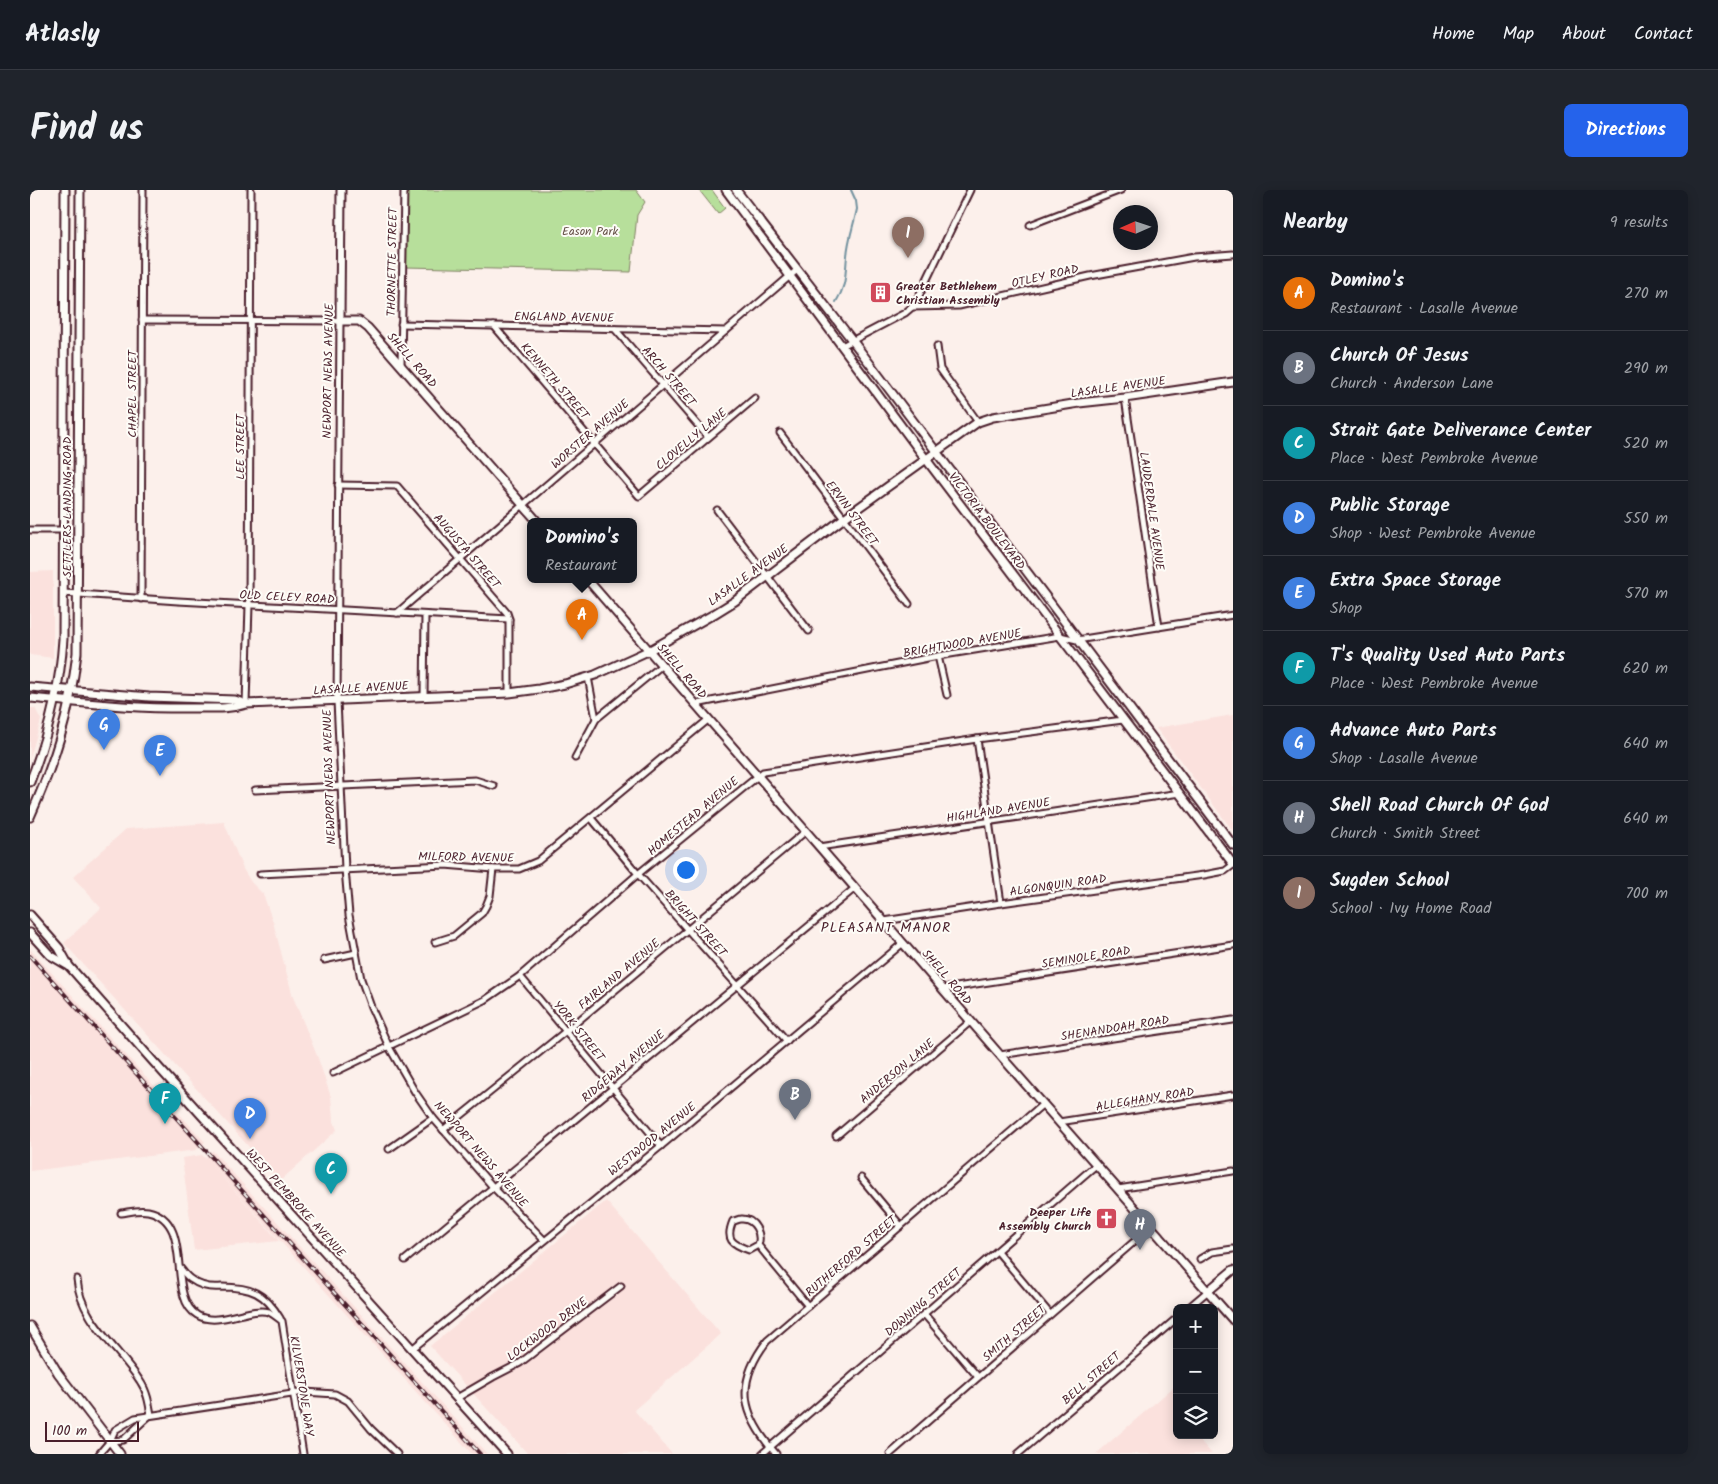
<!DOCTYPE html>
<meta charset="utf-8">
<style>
:root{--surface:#171b24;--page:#20242c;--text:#f1f3f6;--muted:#9ea1a6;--line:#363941;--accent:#2563eb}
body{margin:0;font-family:Kalam,sans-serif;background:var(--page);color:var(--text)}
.controls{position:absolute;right:15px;bottom:15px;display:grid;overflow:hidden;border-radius:8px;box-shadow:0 2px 12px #0003}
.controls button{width:45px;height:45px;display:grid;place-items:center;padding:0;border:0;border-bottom:1px solid var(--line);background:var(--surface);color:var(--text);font:25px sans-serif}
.compass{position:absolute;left:1083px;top:15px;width:45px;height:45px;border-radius:50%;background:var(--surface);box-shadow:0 2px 12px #0003;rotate:267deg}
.scale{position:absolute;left:15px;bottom:12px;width:94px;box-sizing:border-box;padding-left:5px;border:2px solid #4a1f2b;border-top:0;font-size:14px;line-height:18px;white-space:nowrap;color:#4a1f2b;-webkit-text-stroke:4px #fdfcf7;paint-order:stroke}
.you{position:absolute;left:655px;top:679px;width:18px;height:18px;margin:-12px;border:4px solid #fff;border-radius:50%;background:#1a73e8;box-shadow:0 0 0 8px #1a73e833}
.badge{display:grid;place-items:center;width:32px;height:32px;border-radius:50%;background:var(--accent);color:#fff;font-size:16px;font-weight:700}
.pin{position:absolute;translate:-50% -41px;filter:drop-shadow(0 1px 2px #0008)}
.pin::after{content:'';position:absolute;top:26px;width:18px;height:15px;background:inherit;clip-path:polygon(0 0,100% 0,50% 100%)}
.popup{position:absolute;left:497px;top:328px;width:110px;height:65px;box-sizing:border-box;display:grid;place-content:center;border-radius:8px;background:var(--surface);filter:drop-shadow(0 1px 4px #0005);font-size:16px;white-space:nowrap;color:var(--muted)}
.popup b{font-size:19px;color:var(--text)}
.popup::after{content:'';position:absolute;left:50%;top:100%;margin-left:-10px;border:10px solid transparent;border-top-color:var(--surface)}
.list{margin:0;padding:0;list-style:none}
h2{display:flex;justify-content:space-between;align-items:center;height:65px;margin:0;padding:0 20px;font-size:21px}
h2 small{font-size:16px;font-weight:400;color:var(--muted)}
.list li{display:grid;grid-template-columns:32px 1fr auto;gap:15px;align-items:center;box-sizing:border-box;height:75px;padding:0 20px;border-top:1px solid var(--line)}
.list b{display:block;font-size:19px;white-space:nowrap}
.list p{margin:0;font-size:16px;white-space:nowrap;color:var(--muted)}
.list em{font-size:16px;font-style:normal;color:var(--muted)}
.icon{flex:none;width:28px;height:28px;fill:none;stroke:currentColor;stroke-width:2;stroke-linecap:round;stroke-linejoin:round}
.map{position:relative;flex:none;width:1203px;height:1264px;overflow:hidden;border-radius:8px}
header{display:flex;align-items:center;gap:30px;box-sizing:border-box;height:70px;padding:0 25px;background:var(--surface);border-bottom:1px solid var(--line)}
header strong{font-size:24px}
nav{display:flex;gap:28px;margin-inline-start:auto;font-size:18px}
.intro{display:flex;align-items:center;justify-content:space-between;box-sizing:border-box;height:120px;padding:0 30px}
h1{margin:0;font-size:35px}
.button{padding:12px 22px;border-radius:8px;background:var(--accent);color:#fff;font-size:18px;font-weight:700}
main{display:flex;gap:30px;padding:0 30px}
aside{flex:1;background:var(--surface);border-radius:8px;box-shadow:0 2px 12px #0003}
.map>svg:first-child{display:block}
.built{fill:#fbe1dd}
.green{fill:#b7df9b;stroke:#807f63}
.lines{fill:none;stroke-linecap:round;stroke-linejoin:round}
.stream{stroke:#73929f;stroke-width:2}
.street-casing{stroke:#4a1f2b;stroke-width:9}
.secondary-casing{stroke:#4a1f2b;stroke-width:11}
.street{stroke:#fdfcf7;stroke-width:5}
.secondary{stroke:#fdfcf7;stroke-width:7}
.rail-casing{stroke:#4a1f2b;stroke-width:4}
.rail{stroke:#fdfcf7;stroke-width:2;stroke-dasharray:5.5;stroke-linecap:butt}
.labels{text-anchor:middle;stroke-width:4;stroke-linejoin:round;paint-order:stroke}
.park-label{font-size:12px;fill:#654f47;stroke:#fdfcf7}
.street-label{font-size:12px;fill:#4a1f2b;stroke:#fdfcf7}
.poi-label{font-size:12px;font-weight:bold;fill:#4a1f2b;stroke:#fdfcf7;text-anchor:start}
.neighbourhood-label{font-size:14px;letter-spacing:1px;fill:#4a1f2b;stroke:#fdfcf7}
</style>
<header>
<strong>Atlasly</strong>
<nav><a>Home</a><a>Map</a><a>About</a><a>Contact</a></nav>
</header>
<div class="intro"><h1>Find us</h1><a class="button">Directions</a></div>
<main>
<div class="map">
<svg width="1203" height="1264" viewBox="0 0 1203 1264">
<rect width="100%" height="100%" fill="#fcf0eb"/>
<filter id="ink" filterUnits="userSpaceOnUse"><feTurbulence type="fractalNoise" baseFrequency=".02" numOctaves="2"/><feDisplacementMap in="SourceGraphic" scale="10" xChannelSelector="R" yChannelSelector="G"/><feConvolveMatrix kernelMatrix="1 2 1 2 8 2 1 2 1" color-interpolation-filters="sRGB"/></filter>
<g filter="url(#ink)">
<g class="built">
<polygon points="23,381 23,468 0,465 0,382"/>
<polygon points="0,518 5,518 11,530 0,568"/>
<polygon points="1203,525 1203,641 1126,538"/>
<polygon points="194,632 213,679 221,692 233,704 243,732 263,807 288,868 301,907 303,929 307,940 250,991 34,753 71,718 43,687 96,639"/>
<polygon points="0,759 175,952 167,959 165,958 167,960 0,981"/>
<polygon points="182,961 183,961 457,1264 442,1264 181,974 249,1051 164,1060 152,968 172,965 175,968"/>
<polygon points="576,1011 691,1144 604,1220 642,1264 498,1264 400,1156"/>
<polygon points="1147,1194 1147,1245 1165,1245 1182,1264 1066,1264"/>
</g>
<g class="green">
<polygon points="377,0 606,0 615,12 607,25 601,82 375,77"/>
<polygon points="669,0 682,0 695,18 688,24"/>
</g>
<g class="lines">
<path class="stream" d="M806,112c11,-17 9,-28 11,-46 1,-16 7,-32 10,-47l-1,-8 -5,-11"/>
<defs>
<g id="street">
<polyline points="1000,35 1091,0"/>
<polyline points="882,117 887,110 940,0"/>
<polyline points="112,130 310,131 307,511 315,679 319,725 331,789 341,817 359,857 385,902 403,928 463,997 514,1050"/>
<polyline points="371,134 696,141"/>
<polyline points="464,136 609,306 725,208"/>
<polyline points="585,139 678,247"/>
<polyline points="812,156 875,123 882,117 929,116 1060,86 1164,67 1203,64"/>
<polyline points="907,156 910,179 948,232"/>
<polyline points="371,175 374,0"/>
<polyline points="1095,208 1129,437"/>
<polyline points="750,243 879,414"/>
<polyline points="308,295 367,296 477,423 479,429 479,503"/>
<polyline points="687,320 779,441"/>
<polyline points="0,340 34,340"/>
<polyline points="34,403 148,411 479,429"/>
<polyline points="111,409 113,0"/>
<polyline points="367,423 767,80"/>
<polyline points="908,466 917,505"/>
<polyline points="558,487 566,529"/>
<polyline points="394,507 395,425"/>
<polyline points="216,514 219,415 221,0"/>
<polyline points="666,514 908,466 1030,446 1047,450 1203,425"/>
<polyline points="947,549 971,713"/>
<polyline points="545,568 566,529 632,475"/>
<polyline points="225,600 445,590 464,596"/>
<polyline points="561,628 608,684 757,851"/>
<polyline points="789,657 1150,603"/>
<polyline points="230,684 415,675 463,679 489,679 508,671 679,529"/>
<polyline points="854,731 971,713 1174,685 1195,681 1203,675"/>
<polyline points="405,752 424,746 452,723 456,716 460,706 463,679"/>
<polyline points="294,770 326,763"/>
<polyline points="490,786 631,956"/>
<polyline points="913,799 1203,755"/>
<polyline points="970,865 1203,830"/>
<polyline points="303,883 455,810 490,786 608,684 733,582 947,549 1093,530"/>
<polyline points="1029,932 1203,905"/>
<polyline points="413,940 536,841 776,641"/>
<polyline points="806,946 941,831"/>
<polyline points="359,959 403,928"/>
<polyline points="831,988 871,1036"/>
<polyline points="1088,999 1203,981"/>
<path d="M91,1023c8,-1 18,-4 27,-2 48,10 17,84 49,104 21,13 52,-9 72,-3 4,2 9,6 13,9l21,133"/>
<path d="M728,1055c4,-10 -3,-27 -17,-26 -3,0 -5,2 -8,2 -8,19 -1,23 16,29l9,-5 50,61"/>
<polyline points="967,1061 1020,1124"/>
<polyline points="1170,1069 1182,1062 1203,1059"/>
<polyline points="375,1070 825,698"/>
<path d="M151,1079c3,4 7,9 11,11 8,6 20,8 30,7 29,0 43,6 58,31"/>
<path d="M47,1089c3,41 42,69 63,102 7,10 9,22 11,34"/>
<polyline points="1158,1118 1178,1101"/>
<polyline points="894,1124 948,1187"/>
<polyline points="382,1159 631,956 873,753"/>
<polyline points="427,1208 463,1187 490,1173 591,1096"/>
<polyline points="80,1251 93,1250 120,1225"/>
<polyline points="69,1264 80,1251 85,1240 105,1228 275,1202 305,1204 318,1211 341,1239 367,1264"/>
<polyline points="732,1264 1066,975"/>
<path d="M746,1264c-34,-39 -42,-70 -9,-113l276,-237"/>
<polyline points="860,1264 1121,1037"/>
<polyline points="988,1264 1147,1128"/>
</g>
<g id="secondary">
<polyline points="311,0 310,131 329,131 338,138 507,331"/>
<polyline points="696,0 889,260 1203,674"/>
<polyline points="706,0 822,150 1203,655"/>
<polyline points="557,389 970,865 1203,1130"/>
<polyline points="0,497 119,507 205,510 216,514 479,503 509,499 535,494 565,485 620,460 684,424 705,411 814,328 948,232 963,227 1049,213 1095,208 1203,192"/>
<path d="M0,508c55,5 111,11 166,10 17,0 34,1 50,-4"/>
<path d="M0,592c18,-47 30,-94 33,-143l2,-449"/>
<path d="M0,627c25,-56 40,-103 47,-164l3,-463"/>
<polyline points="0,725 29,758 39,776 121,869 477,1264"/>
<polyline points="0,743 20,765 37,775"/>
<polyline points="1178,1101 1203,1080"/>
<polyline points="0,1136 28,1183 90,1264"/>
</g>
</defs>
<use href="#street" class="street-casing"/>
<use href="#secondary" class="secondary-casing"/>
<use href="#street" class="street"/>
<use href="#secondary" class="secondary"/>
<defs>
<polyline id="rail" points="0,766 450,1264"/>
</defs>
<use href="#rail" class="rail-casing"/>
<use href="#rail" class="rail"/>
</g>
</g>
<defs>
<symbol id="building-square" viewBox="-11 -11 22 22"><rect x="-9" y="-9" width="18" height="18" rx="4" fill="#d1495b" stroke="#fdfcf7"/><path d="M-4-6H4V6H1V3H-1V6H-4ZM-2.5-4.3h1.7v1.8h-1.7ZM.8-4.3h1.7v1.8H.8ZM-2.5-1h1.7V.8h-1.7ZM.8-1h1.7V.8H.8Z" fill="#fff"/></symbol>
<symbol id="church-square" viewBox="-11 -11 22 22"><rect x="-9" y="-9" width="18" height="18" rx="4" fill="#d1495b" stroke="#fdfcf7"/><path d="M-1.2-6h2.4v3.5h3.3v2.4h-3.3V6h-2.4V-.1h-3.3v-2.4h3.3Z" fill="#fff"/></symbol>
</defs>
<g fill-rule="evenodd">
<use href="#building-square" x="838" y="90" width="25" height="25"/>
<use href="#church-square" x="1064" y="1016" width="25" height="25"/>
</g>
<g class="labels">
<g class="park-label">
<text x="560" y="45">Eason Park</text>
</g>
<g class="street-label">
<text transform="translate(362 72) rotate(-89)" y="4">THORNETTE STREET</text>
<text transform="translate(1015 86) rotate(-13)" y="4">OTLEY ROAD</text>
<text transform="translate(534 127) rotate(1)" y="4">ENGLAND AVENUE</text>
<text transform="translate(382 170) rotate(49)" y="4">SHELL ROAD</text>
<text transform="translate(298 181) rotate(-89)" y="4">NEWPORT NEWS AVENUE</text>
<text transform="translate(639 186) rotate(49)" y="4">ARCH STREET</text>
<text transform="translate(525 191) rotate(49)" y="4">KENNETH STREET</text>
<text transform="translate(1088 197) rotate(-8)" y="4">LASALLE AVENUE</text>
<text transform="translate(102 204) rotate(-90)" y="4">CHAPEL STREET</text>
<text transform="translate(560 244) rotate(-41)" y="4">WORSTER AVENUE</text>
<text transform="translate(661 249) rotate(-40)" y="4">CLOVELLY LANE</text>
<text transform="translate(210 257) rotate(-90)" y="4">LEE STREET</text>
<text transform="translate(37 317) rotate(-90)" y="4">SETTLERS LANDING ROAD</text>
<text transform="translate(1122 321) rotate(82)" y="4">LAUDERDALE AVENUE</text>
<text transform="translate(822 323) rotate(53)" y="4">ERVIN STREET</text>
<text transform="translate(957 331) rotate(53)" y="4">VICTORIA BOULEVARD</text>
<text transform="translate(437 361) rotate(49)" y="4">AUGUSTA STREET</text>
<text transform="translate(718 385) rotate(-36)" y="4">LASALLE AVENUE</text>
<text transform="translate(257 407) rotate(3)" y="4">OLD CELEY ROAD</text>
<text transform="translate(932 453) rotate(-10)" y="4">BRIGHTWOOD AVENUE</text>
<text transform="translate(652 481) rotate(49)" y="4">SHELL ROAD</text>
<text transform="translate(331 498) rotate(-3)" y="4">LASALLE AVENUE</text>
<text transform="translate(299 587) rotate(-92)" y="4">NEWPORT NEWS AVENUE</text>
<text transform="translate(968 620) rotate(-9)" y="4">HIGHLAND AVENUE</text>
<text transform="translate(663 626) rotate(-40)" y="4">HOMESTEAD AVENUE</text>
<text transform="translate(436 667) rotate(1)" y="4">MILFORD AVENUE</text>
<text transform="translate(1028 695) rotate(-8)" y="4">ALGONQUIN ROAD</text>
<text transform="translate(666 733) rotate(48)" y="4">BRIGHT STREET</text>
<text transform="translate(1056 767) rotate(-9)" y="4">SEMINOLE ROAD</text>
<text transform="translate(589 784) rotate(-40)" y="4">FAIRLAND AVENUE</text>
<text transform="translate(917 787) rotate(49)" y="4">SHELL ROAD</text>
<text transform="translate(1085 838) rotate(-9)" y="4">SHENANDOAH ROAD</text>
<text transform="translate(549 841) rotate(51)" y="4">YORK STREET</text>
<text transform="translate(593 876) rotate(-40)" y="4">RIDGEWAY AVENUE</text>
<text transform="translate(867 881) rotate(-40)" y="4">ANDERSON LANE</text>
<text transform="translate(1115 909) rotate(-9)" y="4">ALLEGHANY ROAD</text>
<text transform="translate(622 949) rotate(-39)" y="4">WESTWOOD AVENUE</text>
<text transform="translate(451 964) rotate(49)" y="4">NEWPORT NEWS AVENUE</text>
<text transform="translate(266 1013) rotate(48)" y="4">WEST PEMBROKE AVENUE</text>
<text transform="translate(821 1066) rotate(-41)" y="4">RUTHERFORD STREET</text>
<text transform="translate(893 1112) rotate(-41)" y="4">DOWNING STREET</text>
<text transform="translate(517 1139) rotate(-37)" y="4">LOCKWOOD DRIVE</text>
<text transform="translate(984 1143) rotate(-41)" y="4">SMITH STREET</text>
<text transform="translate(1061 1188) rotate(-41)" y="4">BELL STREET</text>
<text transform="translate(272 1196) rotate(81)" y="4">KILVERSTONE WAY</text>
</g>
<g class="poi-label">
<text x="866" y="100">Greater Bethlehem<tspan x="866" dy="14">Christian Assembly</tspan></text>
<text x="1061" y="1026" text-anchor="end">Deeper Life<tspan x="1061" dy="14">Assembly Church</tspan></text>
</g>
<g class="neighbourhood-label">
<text x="856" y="742">PLEASANT MANOR</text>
</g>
</g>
</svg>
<div class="controls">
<button>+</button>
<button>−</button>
<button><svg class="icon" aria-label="layers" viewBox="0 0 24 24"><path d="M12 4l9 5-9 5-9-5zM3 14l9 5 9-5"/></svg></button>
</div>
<svg class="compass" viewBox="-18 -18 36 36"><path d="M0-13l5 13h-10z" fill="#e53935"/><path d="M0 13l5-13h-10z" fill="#9ea1a6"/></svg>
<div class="scale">100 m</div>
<div class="you"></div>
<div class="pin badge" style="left:552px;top:450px;background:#e8710a">A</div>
<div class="popup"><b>Domino's</b>Restaurant</div>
<div class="pin badge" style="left:765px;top:930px;background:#6b7280">B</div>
<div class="pin badge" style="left:301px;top:1004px;background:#0f9aa8">C</div>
<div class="pin badge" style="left:220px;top:949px;background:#3f7fe0">D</div>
<div class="pin badge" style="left:130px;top:586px;background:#3f7fe0">E</div>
<div class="pin badge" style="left:135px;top:934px;background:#0f9aa8">F</div>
<div class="pin badge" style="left:74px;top:560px;background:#3f7fe0">G</div>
<div class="pin badge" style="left:1110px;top:1060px;background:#6b7280">H</div>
<div class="pin badge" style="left:878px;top:68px;background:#8d6e63">I</div>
</div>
<aside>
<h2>Nearby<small>9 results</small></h2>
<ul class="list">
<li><span class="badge" style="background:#e8710a">A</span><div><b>Domino's</b><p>Restaurant · Lasalle Avenue</p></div><em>270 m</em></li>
<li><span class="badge" style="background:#6b7280">B</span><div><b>Church Of Jesus</b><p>Church · Anderson Lane</p></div><em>290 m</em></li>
<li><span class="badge" style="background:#0f9aa8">C</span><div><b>Strait Gate Deliverance Center</b><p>Place · West Pembroke Avenue</p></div><em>520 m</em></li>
<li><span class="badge" style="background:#3f7fe0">D</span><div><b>Public Storage</b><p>Shop · West Pembroke Avenue</p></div><em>550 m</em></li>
<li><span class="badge" style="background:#3f7fe0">E</span><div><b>Extra Space Storage</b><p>Shop</p></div><em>570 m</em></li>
<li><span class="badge" style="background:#0f9aa8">F</span><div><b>T's Quality Used Auto Parts</b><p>Place · West Pembroke Avenue</p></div><em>620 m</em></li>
<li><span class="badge" style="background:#3f7fe0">G</span><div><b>Advance Auto Parts</b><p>Shop · Lasalle Avenue</p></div><em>640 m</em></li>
<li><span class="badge" style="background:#6b7280">H</span><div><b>Shell Road Church Of God</b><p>Church · Smith Street</p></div><em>640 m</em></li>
<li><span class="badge" style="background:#8d6e63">I</span><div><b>Sugden School</b><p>School · Ivy Home Road</p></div><em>700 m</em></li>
</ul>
</aside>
</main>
